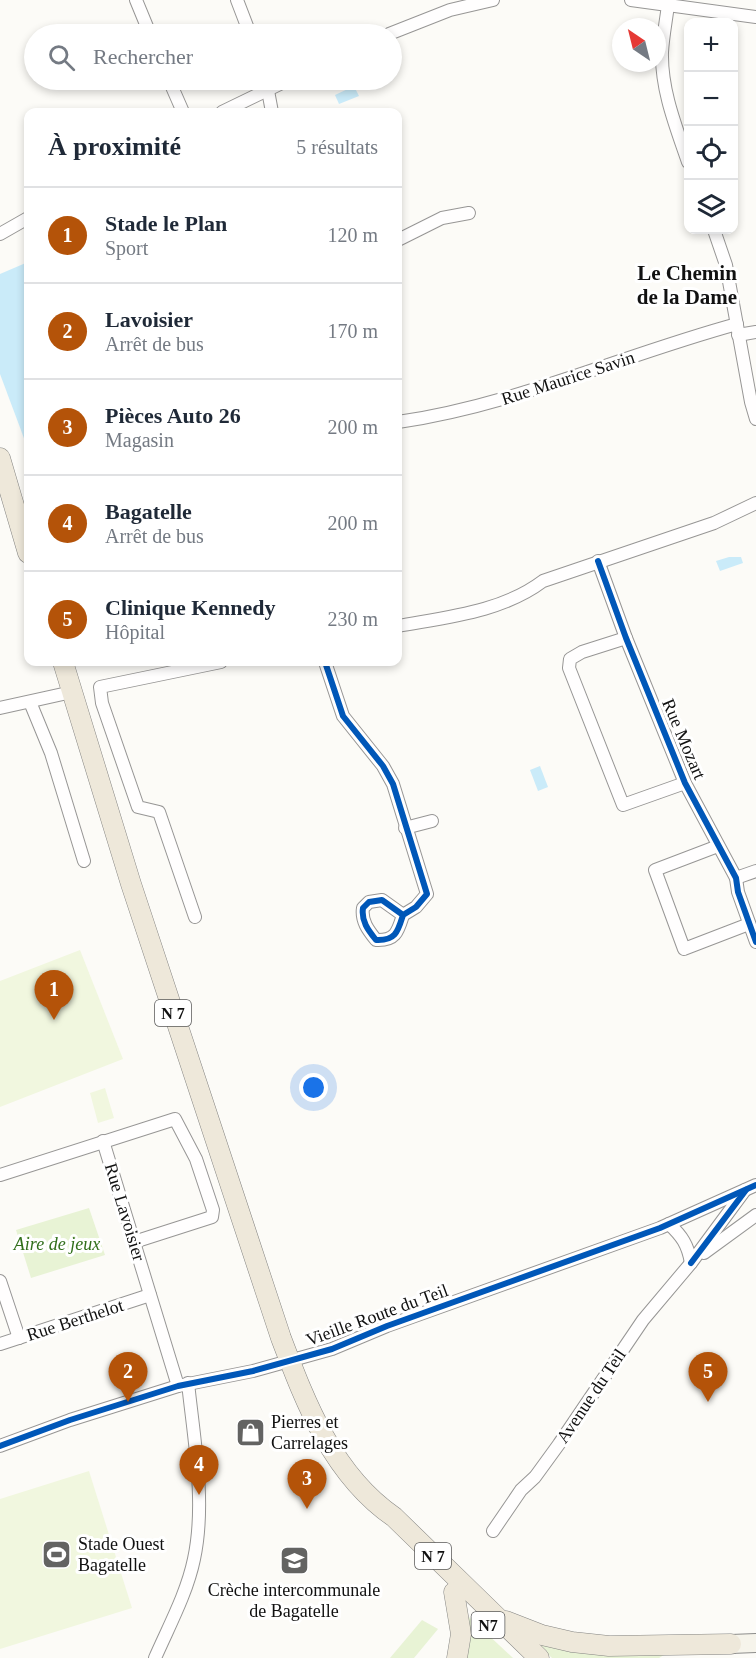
<!DOCTYPE html>
<html lang="fr">
<meta charset="utf-8">
<style>
:root{--surface:#fff;--page:#f6f6f7;--text:#1f2937;--muted:#747a83;--line:#e0e1e3;--accent:#b45309}
body{margin:0;font-family:Georgia,serif;background:var(--page);color:var(--text)}
.controls{position:absolute;right:18px;top:18px;display:grid;overflow:hidden;border-radius:12px;box-shadow:0 3px 9px #0003}
.controls button{width:54px;height:54px;display:grid;place-items:center;padding:0;border:0;border-bottom:2px solid var(--line);background:var(--surface);color:var(--text);font:30px sans-serif}
.compass{position:absolute;left:612px;top:18px;width:54px;height:54px;border-radius:50%;background:var(--surface);box-shadow:0 3px 9px #0003;rotate:325deg}
.you{position:absolute;left:314px;top:1088px;width:21px;height:21px;margin:-15px;border:4px solid #fff;border-radius:50%;background:#1a73e8;box-shadow:0 0 0 9px #1a73e833}
.badge{display:grid;place-items:center;width:39px;height:39px;border-radius:50%;background:var(--accent);color:#fff;font-size:20px;font-weight:700}
.pin{position:absolute;translate:-50% -50px;filter:drop-shadow(0 2px 3px #0008)}
.pin::after{content:'';position:absolute;top:32px;width:21px;height:18px;background:inherit;clip-path:polygon(0 0,100% 0,50% 100%)}
.list{margin:0;padding:0;list-style:none}
h2{display:flex;justify-content:space-between;align-items:center;height:78px;margin:0;padding:0 24px;font-size:26px}
h2 small{font-size:20px;font-weight:400;color:var(--muted)}
.list li{display:grid;grid-template-columns:39px 1fr auto;gap:18px;align-items:center;box-sizing:border-box;height:96px;padding:0 24px;border-top:2px solid var(--line)}
.list b{display:block;font-size:22px;white-space:nowrap}
.list p{margin:0;font-size:20px;white-space:nowrap;color:var(--muted)}
.list em{font-size:20px;font-style:normal;color:var(--muted)}
.icon{flex:none;width:33px;height:33px;fill:none;stroke:currentColor;stroke-width:2;stroke-linecap:round;stroke-linejoin:round}
.map{position:relative;flex:none;width:756px;height:1658px;overflow:hidden}
.search{position:absolute;background:var(--surface);box-shadow:0 3px 9px #0003;left:24px;top:24px;width:378px;height:66px;display:flex;align-items:center;gap:15px;box-sizing:border-box;padding:0 21px;border-radius:33px;color:var(--muted);font-size:22px}
.panel{position:absolute;background:var(--surface);box-shadow:0 3px 9px #0003;left:24px;top:108px;width:378px;height:558px;border-radius:12px}
.map>svg:first-child{display:block}
.green{fill:#e8f3d5}
.pitch{fill:#f1f7df}
.water{fill:#caebf9}
.lines{fill:none;stroke-linecap:round;stroke-linejoin:round}
.street-casing{stroke:#979695;stroke-width:14}
.secondary-casing{stroke:#8d8d8b;stroke-width:20}
.primary-casing{stroke:#848482;stroke-width:21}
.street{stroke:#fffefe;stroke-width:12}
.secondary{stroke:#f6f4eb;stroke-width:18}
.primary{stroke:#eee8da;stroke-width:20}
.cycleway-casing{stroke:#fff;stroke-width:10}
.cycleway{stroke:#0057b8;stroke-width:6}
.labels{text-anchor:middle;stroke-width:6;stroke-linejoin:round;paint-order:stroke}
.shield{fill:#fff;stroke:#585858;stroke-width:1.5}
.shield-label{font-size:16px;font-weight:bold;fill:#111}
.street-label{font-size:18px;fill:#111;stroke:#fff}
.park-label{font-size:18px;font-style:italic;fill:#316f1b;stroke:#fff}
.poi-label{font-size:18px;fill:#111;stroke:#fff;text-anchor:start}
.quarter-label{font-size:21px;font-weight:bold;fill:#111;stroke:#fff}
</style>
<div class="map">
<svg width="756" height="1658" viewBox="0 0 756 1658">
<rect width="100%" height="100%" fill="#fcfbf7"/>
<g class="green">
<polygon points="89,1208 105,1255 31,1278 16,1230"/>
<polygon points="469,1617 513,1658 462,1658"/>
<polygon points="422,1620 438,1629 414,1658 390,1658"/>
<polygon points="530,1637 672,1650 659,1658 552,1658"/>
</g>
<g class="pitch">
<polygon points="80,950 123,1059 0,1107 0,981"/>
<polygon points="105,1088 114,1118 98,1123 90,1093"/>
<polygon points="89,1471 132,1608 0,1649 0,1499"/>
</g>
<g class="water">
<polygon points="354,86 359,96 339,104 335,95"/>
<polygon points="28,262 28,449 0,374 0,274"/>
<polygon points="729,557 741,557 743,563 720,571 716,561"/>
<polygon points="540,766 548,787 538,791 530,770"/>
</g>
<g class="lines">
<defs>
<g id="street">
<polyline points="136,0 150,34"/>
<polyline points="237,0 250,34"/>
<polyline points="631,0 756,17"/>
<path d="M668,5c-2,16 -5,31 -6,47 -1,38 14,75 26,110"/>
<polyline points="389,34 450,10 493,0"/>
<polyline points="169,80 183,112"/>
<polyline points="266,80 272,112"/>
<polyline points="222,112 288,80"/>
<polyline points="714,230 726,265 751,402 756,419"/>
<polyline points="0,234 28,218"/>
<polyline points="398,240 442,218 469,213"/>
<polyline points="738,335 756,332"/>
<path d="M398,422c117,-17 225,-67 339,-98"/>
<polyline points="598,561 626,638 685,783 736,878 738,892 756,942"/>
<path d="M398,626c49,-9 104,-14 145,-45l171,-58 42,-20"/>
<polyline points="626,638 582,652 570,659 569,668 623,805 685,783"/>
<path d="M325,662l18,54 40,50 10,18 34,110 -11,13 -13,8c-5,16 -7,26 -27,25 -8,-10 -15,-19 -13,-32l6,-6 13,-2 21,15"/>
<polyline points="30,702 51,753 84,861"/>
<polyline points="0,708 72,692"/>
<polyline points="405,828 432,821"/>
<polyline points="718,846 655,870 684,949 749,924"/>
<polyline points="736,878 756,871"/>
<polyline points="195,917 159,812 138,807 102,703 100,687 221,662"/>
<polyline points="103,1141 178,1386"/>
<polyline points="0,1175 175,1119 196,1159 213,1210 212,1217 134,1242"/>
<path d="M669,1224c13,12 19,21 22,39"/>
<polyline points="704,1253 756,1215"/>
<polyline points="0,1281 19,1338"/>
<polyline points="0,1344 150,1295"/>
<polyline points="0,1446 70,1420 178,1386 253,1371 332,1349 387,1326 660,1228 756,1185"/>
<polyline points="493,1531 521,1490 535,1477 559,1444 643,1320 691,1263 745,1190"/>
<path d="M155,1658c14,-32 32,-65 39,-99 12,-56 0,-119 -6,-176"/>
</g>
<polyline id="secondary" points="731,1644 756,1643"/>
<g id="primary">
<polyline points="0,458 28,553"/>
<path d="M63,662l68,222 150,454c25,66 52,137 113,179l145,141"/>
<polyline points="454,1592 461,1634 457,1658"/>
<polyline points="506,1621 542,1635 572,1642 609,1646 731,1644"/>
</g>
</defs>
<use href="#street" class="street-casing"/>
<use href="#secondary" class="secondary-casing"/>
<use href="#primary" class="primary-casing"/>
<use href="#street" class="street"/>
<use href="#secondary" class="secondary"/>
<use href="#primary" class="primary"/>
<defs>
<g id="cycleway">
<polyline points="598,561 626,638 685,783 736,878 738,892 756,942"/>
<path d="M325,662l18,54 40,50 10,18 34,110 -11,13 -13,8c-5,16 -7,26 -27,25 -8,-10 -15,-19 -13,-32l6,-6 13,-2 21,15"/>
<polyline points="691,1263 746,1190"/>
<polyline points="0,1446 70,1420 178,1386 253,1371 332,1349 387,1326 660,1228 756,1185"/>
</g>
</defs>
<use href="#cycleway" class="cycleway-casing"/>
<use href="#cycleway" class="cycleway"/>
</g>
<defs>
<symbol id="shop-square" viewBox="-11 -11 22 22"><rect x="-9" y="-9" width="18" height="18" rx="4" fill="#636362" stroke="#fff"/><path d="M-5-2.5h2.3a2.7 3.5 0 0 1 5.4 0H5L5.5 6h-11ZM-1.5-2.5h3a1.5 2.3 0 0 0-3 0Z" fill="#fff"/></symbol>
<symbol id="stadium-square" viewBox="-11 -11 22 22"><rect x="-9" y="-9" width="18" height="18" rx="4" fill="#636362" stroke="#fff"/><path d="M0-5a6.5 5 0 1 0 0 10a6.5 5 0 1 0 0-10ZM-3.5-1.8h7v3.6h-7Z" fill="#fff"/></symbol>
<symbol id="school-square" viewBox="-11 -11 22 22"><rect x="-9" y="-9" width="18" height="18" rx="4" fill="#636362" stroke="#fff"/><path d="M0-5L7-2L0 1L-7-2ZM-4 1L0 2.5L4 1V4Q0 6-4 4Z" fill="#fff"/></symbol>
</defs>
<g fill-rule="evenodd">
<use href="#shop-square" x="234" y="1416" width="33" height="33"/>
<use href="#stadium-square" x="40" y="1538" width="33" height="33"/>
<use href="#school-square" x="278" y="1544" width="33" height="33"/>
</g>
<g class="labels">
<g class="shield">
<rect x="155" y="1000" width="36" height="26" rx="4.5"/>
<rect x="415" y="1543" width="36" height="26" rx="4.5"/>
<rect x="471.5" y="1612" width="33" height="26" rx="4.5"/>
</g>
<g class="shield-label">
<text x="173" y="1019">N 7</text>
<text x="433" y="1562">N 7</text>
<text x="488" y="1631">N7</text>
</g>
<g class="street-label">
<text transform="translate(568 378) rotate(-18)" y="6">Rue Maurice Savin</text>
<text transform="translate(684 739) rotate(67)" y="6">Rue Mozart</text>
<text transform="translate(125 1212) rotate(73)" y="6">Rue Lavoisier</text>
<text transform="translate(377 1315) rotate(-20)" y="6">Vieille Route du Teil</text>
<text transform="translate(75 1320) rotate(-18)" y="6">Rue Berthelot</text>
<text transform="translate(591 1396) rotate(-56)" y="6">Avenue du Teil</text>
</g>
<g class="park-label">
<text x="57" y="1250">Aire de jeux</text>
</g>
<g class="poi-label">
<text x="271" y="1428">Pierres et<tspan x="271" dy="21">Carrelages</tspan></text>
<text x="78" y="1550">Stade Ouest<tspan x="78" dy="21">Bagatelle</tspan></text>
<text x="294" y="1596" text-anchor="middle">Crèche intercommunale<tspan x="294" dy="21">de Bagatelle</tspan></text>
</g>
<g class="quarter-label">
<text x="687" y="280">Le Chemin<tspan x="687" dy="24">de la Dame</tspan></text>
</g>
</g>
</svg>
<div class="controls">
<button>+</button>
<button>−</button>
<button><svg class="icon" aria-label="locate" viewBox="0 0 24 24"><circle cx="12" cy="12" r="6"/><path d="M12 2v4M12 18v4M2 12h4M18 12h4"/></svg></button>
<button><svg class="icon" aria-label="layers" viewBox="0 0 24 24"><path d="M12 4l9 5-9 5-9-5zM3 14l9 5 9-5"/></svg></button>
</div>
<svg class="compass" viewBox="-18 -18 36 36"><path d="M0-13l5 13h-10z" fill="#e53935"/><path d="M0 13l5-13h-10z" fill="#747a83"/></svg>
<div class="you"></div>
<div class="pin badge" style="left:54px;top:1020px">1</div>
<div class="pin badge" style="left:128px;top:1402px">2</div>
<div class="pin badge" style="left:307px;top:1509px">3</div>
<div class="pin badge" style="left:199px;top:1495px">4</div>
<div class="pin badge" style="left:708px;top:1402px">5</div>
<div class="search"><svg class="icon" aria-label="search" viewBox="0 0 24 24"><circle cx="10" cy="10" r="6"/><path d="M15 15l6 6"/></svg>Rechercher</div>
<section class="panel">
<h2>À proximité<small>5 résultats</small></h2>
<ul class="list">
<li><span class="badge">1</span><div><b>Stade le Plan</b><p>Sport</p></div><em>120 m</em></li>
<li><span class="badge">2</span><div><b>Lavoisier</b><p>Arrêt de bus</p></div><em>170 m</em></li>
<li><span class="badge">3</span><div><b>Pièces Auto 26</b><p>Magasin</p></div><em>200 m</em></li>
<li><span class="badge">4</span><div><b>Bagatelle</b><p>Arrêt de bus</p></div><em>200 m</em></li>
<li><span class="badge">5</span><div><b>Clinique Kennedy</b><p>Hôpital</p></div><em>230 m</em></li>
</ul>
</section>
</div>
